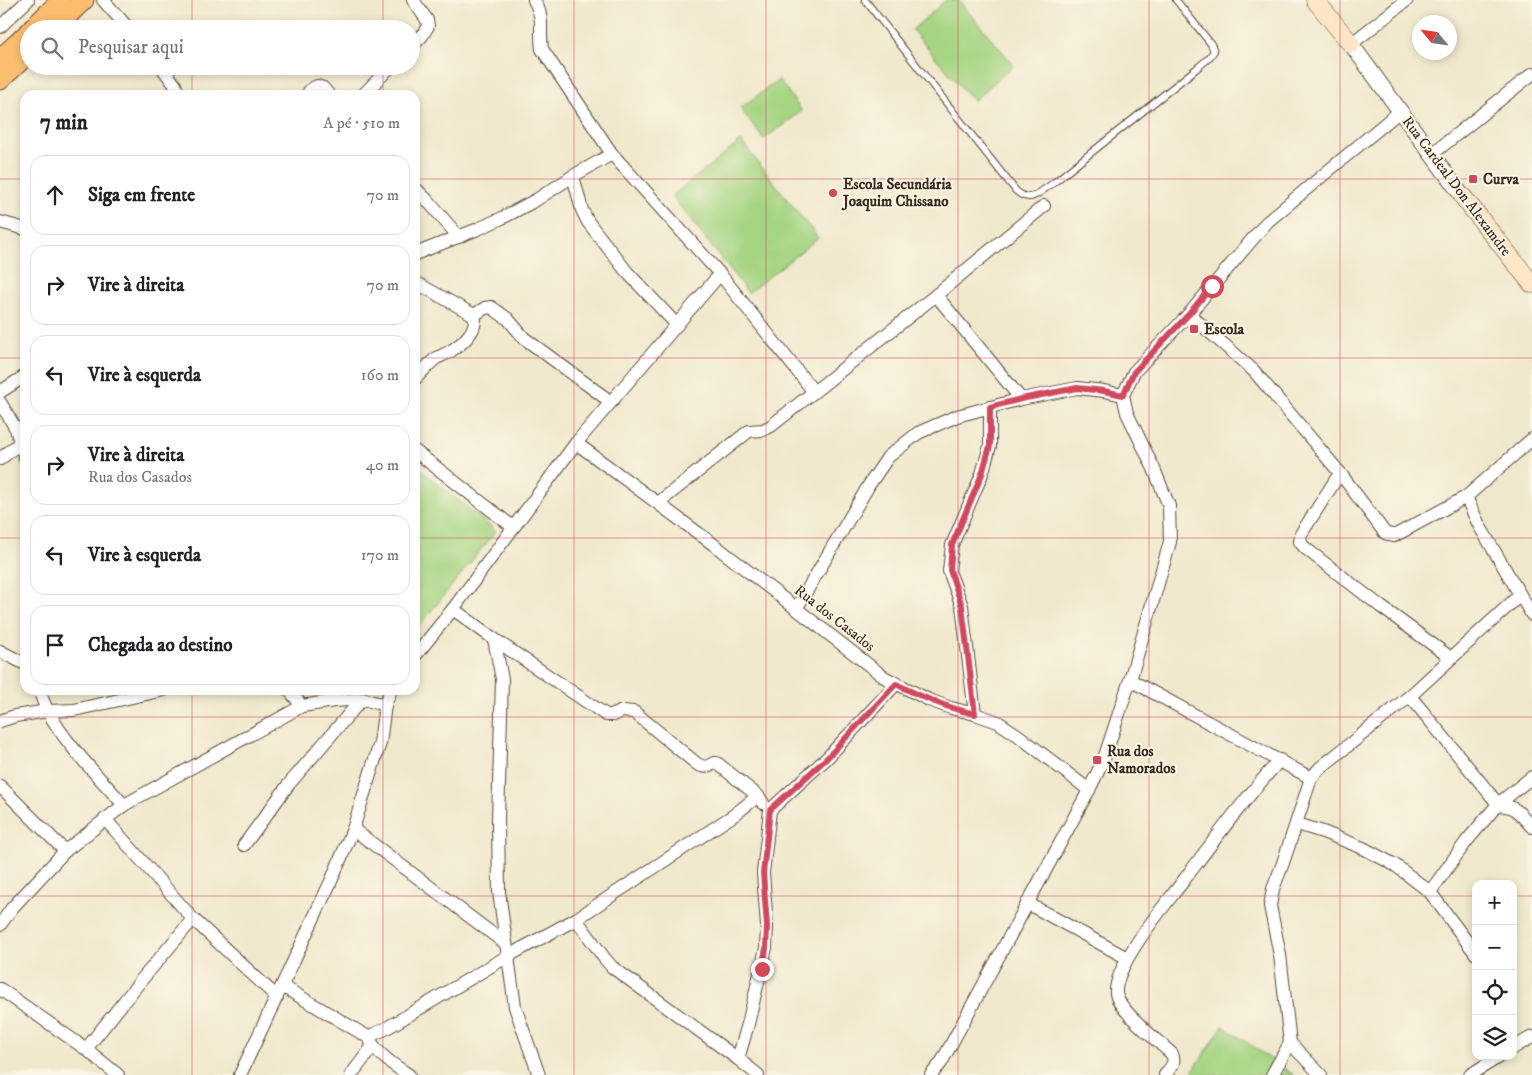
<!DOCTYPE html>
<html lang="pt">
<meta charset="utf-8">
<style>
:root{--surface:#fff;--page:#f6f6f6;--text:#202124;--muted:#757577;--line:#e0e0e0}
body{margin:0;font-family:"IM FELL DW Pica",serif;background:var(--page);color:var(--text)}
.controls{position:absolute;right:15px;bottom:15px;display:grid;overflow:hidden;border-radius:10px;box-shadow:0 2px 8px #0003}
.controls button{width:45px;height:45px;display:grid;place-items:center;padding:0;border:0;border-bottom:1px solid var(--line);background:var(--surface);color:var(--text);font:25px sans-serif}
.compass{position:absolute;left:1412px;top:15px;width:45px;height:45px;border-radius:50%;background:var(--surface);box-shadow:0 2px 8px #0003;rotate:299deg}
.stop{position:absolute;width:15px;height:15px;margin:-11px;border:4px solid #d1495b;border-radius:50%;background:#fff}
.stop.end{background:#d1495b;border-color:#fff;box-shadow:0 1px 5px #0008}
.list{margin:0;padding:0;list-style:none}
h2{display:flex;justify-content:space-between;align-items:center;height:65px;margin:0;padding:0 20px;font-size:21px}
h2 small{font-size:16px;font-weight:400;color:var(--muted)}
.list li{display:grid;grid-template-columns:32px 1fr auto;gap:15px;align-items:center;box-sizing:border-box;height:80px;margin:0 10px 10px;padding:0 10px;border:1px solid var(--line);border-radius:15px}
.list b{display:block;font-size:19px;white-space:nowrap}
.list p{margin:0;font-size:16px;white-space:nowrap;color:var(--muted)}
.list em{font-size:16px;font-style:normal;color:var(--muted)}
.icon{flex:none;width:28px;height:28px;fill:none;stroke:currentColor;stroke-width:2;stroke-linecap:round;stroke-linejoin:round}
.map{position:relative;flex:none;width:1532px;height:1075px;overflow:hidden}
.search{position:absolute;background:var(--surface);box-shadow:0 2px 8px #0003;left:20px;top:20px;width:400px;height:55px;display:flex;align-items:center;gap:12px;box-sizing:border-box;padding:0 18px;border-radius:28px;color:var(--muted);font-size:19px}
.panel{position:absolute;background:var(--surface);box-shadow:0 2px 8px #0003;left:20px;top:90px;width:400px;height:605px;border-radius:15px}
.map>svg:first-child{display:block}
.green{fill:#a5d482;stroke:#707f50}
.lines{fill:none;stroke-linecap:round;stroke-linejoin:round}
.service-casing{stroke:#564638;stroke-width:8}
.minor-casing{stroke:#564638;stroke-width:14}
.tertiary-casing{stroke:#564638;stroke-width:17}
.secondary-casing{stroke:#564638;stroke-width:19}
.primary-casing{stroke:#564638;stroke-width:21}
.service{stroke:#fff;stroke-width:6}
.minor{stroke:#fff;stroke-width:12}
.tertiary{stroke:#fff;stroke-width:15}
.secondary{stroke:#fde5c5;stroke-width:18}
.primary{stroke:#fbbd6e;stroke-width:19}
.route{stroke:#d1495b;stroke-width:6}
.grid{fill:none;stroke:#d1495b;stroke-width:1;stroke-opacity:0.55}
.poi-dot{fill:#d1495b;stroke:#fcf5e5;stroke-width:2}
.labels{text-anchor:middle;stroke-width:4;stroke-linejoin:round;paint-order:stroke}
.poi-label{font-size:15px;font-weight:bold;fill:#3b2a1e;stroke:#fcf5e5;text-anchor:start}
.street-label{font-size:15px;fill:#3b2a1e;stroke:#fcf5e5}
</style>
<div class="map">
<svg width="1532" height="1075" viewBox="0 0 1532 1075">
<rect width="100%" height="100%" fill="#fcf5e5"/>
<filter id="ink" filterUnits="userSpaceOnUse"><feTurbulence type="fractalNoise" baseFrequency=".02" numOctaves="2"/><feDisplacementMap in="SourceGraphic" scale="10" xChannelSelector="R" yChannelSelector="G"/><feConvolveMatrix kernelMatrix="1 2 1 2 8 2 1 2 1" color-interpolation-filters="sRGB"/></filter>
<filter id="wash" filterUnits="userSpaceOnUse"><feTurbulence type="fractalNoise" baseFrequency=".0096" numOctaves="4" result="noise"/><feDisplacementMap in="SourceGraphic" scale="20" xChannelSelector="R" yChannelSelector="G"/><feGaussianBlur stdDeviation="1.12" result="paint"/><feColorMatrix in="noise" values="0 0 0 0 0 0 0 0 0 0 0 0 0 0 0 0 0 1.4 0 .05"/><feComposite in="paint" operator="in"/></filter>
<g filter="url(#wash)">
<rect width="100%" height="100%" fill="#f0e8cc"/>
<g class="green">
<polygon points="946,0 958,0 1014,65 973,101 912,30"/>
<polygon points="779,80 802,111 764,139 740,108"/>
<polygon points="741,141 818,238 748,293 672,196"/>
<polygon points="415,465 496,531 415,631"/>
<polygon points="1223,1026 1294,1075 1190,1075"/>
</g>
</g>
<g filter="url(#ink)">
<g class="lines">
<defs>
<path id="service" d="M865,0l151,191c15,13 22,2 36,-7l144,-115 13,-11 5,-7 -3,-7 -35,-44"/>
<g id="minor">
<polyline points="103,0 129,29"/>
<path d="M534,0c11,18 5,30 8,49l70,105 108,120 94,118"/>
<polyline points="0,27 28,0"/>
<polyline points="1351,44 1407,0"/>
<polyline points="411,47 422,36 428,26 427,20 413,0"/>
<polyline points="161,66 175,85 179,95"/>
<polyline points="307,95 310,90 317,86 323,88 329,95"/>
<polyline points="363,95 391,66"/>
<polyline points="1431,155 1532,74"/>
<polyline points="573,176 582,210 588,222 627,272 677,325"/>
<polyline points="415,188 427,200 459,237"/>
<polyline points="0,222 25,229"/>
<polyline points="415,254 478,229 502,218 536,200 573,176 612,154"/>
<polyline points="415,282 474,315"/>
<polyline points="936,295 1021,399"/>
<polyline points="1189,314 1254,371 1340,473 1301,534 1300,542 1305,548 1380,606 1451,658"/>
<polyline points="474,315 485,308 491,307 508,319 524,338 611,402"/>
<path d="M415,379c6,-6 13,-14 20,-20 4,-3 9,-4 14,-7 12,-7 30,-22 25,-37"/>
<polyline points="0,392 25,376"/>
<polyline points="0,402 16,429 25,458"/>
<polyline points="1532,439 1466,497 1479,525 1532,615"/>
<polyline points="576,443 713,544 884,677 929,700 951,708 975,714 998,722 1019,736 1089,790"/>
<polyline points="415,451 513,527"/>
<polyline points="0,459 25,439"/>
<polyline points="1340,473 1385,533 1394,536 1466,497"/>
<polyline points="658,503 749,431 763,430 771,426 936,295 1044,206"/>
<path d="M453,609l41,30 112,76h8l8,-4 12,1 63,52c7,4 10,3 17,-1h3l41,33 5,7"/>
<polyline points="796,609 869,485 888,457 918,433 957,416 1021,399 1077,388 1104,391 1123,395"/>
<polyline points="494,639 502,679 498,820 499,892 515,1007 539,1075"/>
<polyline points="0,651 25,664"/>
<polyline points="415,656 453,609 576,443 720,274"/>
<polyline points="1130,680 1311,778"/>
<path d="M39,690c3,7 5,15 9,21 17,33 51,66 76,94"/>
<polyline points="289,690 302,706"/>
<path d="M1410,696l88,108c5,3 7,1 12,3 8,2 16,14 22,20"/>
<polyline points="975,714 962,606 949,571 952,545 982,474 990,446 990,407"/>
<polyline points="0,721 15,716 48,711 74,710 164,690"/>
<polyline points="0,786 65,851"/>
<polyline points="105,819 193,919 277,997"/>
<polyline points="1297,824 1323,832 1363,848 1395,865 1430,892 1476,954"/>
<polyline points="353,829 506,944"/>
<polyline points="244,845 289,784 362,699"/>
<polyline points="1430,892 1466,842 1498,804 1532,777"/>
<polyline points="1027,903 1127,958"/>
<polyline points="576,919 605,959 612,967 738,1059 758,1075"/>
<polyline points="0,925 12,908 65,851 124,805 302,706 334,701 362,699 385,705"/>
<path d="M282,986l86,51c9,17 25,28 41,38"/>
<polyline points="0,989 86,1049 118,1075"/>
<polyline points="368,1037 385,1029 508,956 576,919 734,815 758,796"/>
<polyline points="1290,1043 1321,1075"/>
<polyline points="1513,1048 1532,1037"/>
<polyline points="86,1049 138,984 193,919"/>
<polyline points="738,1059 748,1024 766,948 767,926 763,873 770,810 827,758 896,684"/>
<polyline points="240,1075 332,879 353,829 380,743 385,705 391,690"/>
<polyline points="351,1075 373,1046"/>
<polyline points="931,1075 941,1063 1089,790 1104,759 1130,680 1170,542 1169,506 1154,469 1127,413 1123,395 1134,372 1189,314 1267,222 1400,111"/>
<path d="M1165,1075c6,-8 11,-12 7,-21 -13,-12 -55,-45 -56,-61 -2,-29 51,-90 68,-113 31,-41 61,-82 96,-120"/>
<polyline points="1272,1075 1290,1043 1280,955 1270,906 1273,889 1283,863 1311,778 1320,768 1410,696 1520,595"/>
<polyline points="1470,1075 1500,1056"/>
</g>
<polyline id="tertiary" points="1351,44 1463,197"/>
<g id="secondary">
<polyline points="1315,0 1351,44"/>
<polyline points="1463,197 1532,284"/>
</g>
<g id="primary">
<polyline points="32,29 61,0"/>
<polyline points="54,29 84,0"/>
<polyline points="0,59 29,32"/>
<polyline points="0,80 29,53"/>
</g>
</defs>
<use href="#service" class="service-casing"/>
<use href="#minor" class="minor-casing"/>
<use href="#tertiary" class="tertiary-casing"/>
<use href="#secondary" class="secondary-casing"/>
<use href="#primary" class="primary-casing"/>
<use href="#service" class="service"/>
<use href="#minor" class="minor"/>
<use href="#tertiary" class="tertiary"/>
<use href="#secondary" class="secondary"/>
<use href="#primary" class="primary"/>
</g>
</g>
<g class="lines" filter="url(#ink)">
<path class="route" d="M762,969l4,-21 1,-22 -4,-53 7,-63 57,-52 69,-74c28,14 48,23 79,30l-13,-108 -12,-36 2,-25 30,-71 8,-28v-39l31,-8 56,-11 27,3 19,4 11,-23 55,-58 23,-28"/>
</g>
<path class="grid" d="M192,0v29M383,0v29M574,0v1075M766,0v1075M958,0v1075M1149,0v1075M1340,0v1075M192,66v29M383,66v29M0,179h25M415,179h1117M0,358h25M415,358h1117M0,538h25M415,538h1117M192,690v385M383,690v385M0,717h1532M0,896h1476M1513,896h19"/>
<g class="poi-dot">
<rect x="1468" y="174" width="10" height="10" rx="2.5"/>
<circle cx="833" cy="193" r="5"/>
<rect x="1189" y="324" width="10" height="10" rx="2.5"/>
<rect x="1092" y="755" width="10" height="10" rx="2.5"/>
</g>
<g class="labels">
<g class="poi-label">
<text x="1483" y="184">Curva</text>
<text x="843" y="189">Escola Secundária<tspan x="843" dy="17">Joaquim Chissano</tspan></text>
<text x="1204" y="334">Escola</text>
<text x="1107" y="756">Rua dos<tspan x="1107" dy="17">Namorados</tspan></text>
</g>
<g class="street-label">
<text transform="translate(1457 186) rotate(53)" y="5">Rua Cardeal Don Alexamdre</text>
<text transform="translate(835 618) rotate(38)" y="5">Rua dos Casados</text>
</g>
</g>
</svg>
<div class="controls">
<button>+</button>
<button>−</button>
<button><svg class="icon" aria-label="locate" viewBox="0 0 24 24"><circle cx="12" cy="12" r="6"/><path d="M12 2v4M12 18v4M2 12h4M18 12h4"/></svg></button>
<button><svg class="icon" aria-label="layers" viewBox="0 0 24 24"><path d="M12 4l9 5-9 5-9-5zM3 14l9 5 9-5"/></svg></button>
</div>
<svg class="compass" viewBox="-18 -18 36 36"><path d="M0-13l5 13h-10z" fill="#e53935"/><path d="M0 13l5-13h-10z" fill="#757577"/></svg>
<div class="stop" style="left:1212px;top:286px"></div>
<div class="stop end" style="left:762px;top:969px"></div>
<div class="search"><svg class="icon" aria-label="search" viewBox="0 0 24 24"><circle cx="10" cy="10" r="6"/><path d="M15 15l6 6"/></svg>Pesquisar aqui</div>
<section class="panel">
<h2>7 min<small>A pé · 510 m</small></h2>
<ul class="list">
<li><svg class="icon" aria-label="ahead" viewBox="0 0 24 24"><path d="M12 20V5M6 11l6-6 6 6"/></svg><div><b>Siga em frente</b></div><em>70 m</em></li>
<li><svg class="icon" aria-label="right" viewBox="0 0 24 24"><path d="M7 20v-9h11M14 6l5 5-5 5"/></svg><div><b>Vire à direita</b></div><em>70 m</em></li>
<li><svg class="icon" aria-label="left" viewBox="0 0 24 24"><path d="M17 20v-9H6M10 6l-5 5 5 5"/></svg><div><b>Vire à esquerda</b></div><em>160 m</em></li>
<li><svg class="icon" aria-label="right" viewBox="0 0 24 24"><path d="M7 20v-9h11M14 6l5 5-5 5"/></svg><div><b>Vire à direita</b><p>Rua dos Casados</p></div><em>40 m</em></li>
<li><svg class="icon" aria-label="left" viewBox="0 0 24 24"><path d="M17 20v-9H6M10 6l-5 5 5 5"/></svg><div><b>Vire à esquerda</b></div><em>170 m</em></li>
<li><svg class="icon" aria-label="arrive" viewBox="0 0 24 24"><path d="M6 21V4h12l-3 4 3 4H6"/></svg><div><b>Chegada ao destino</b></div></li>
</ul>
</section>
</div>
